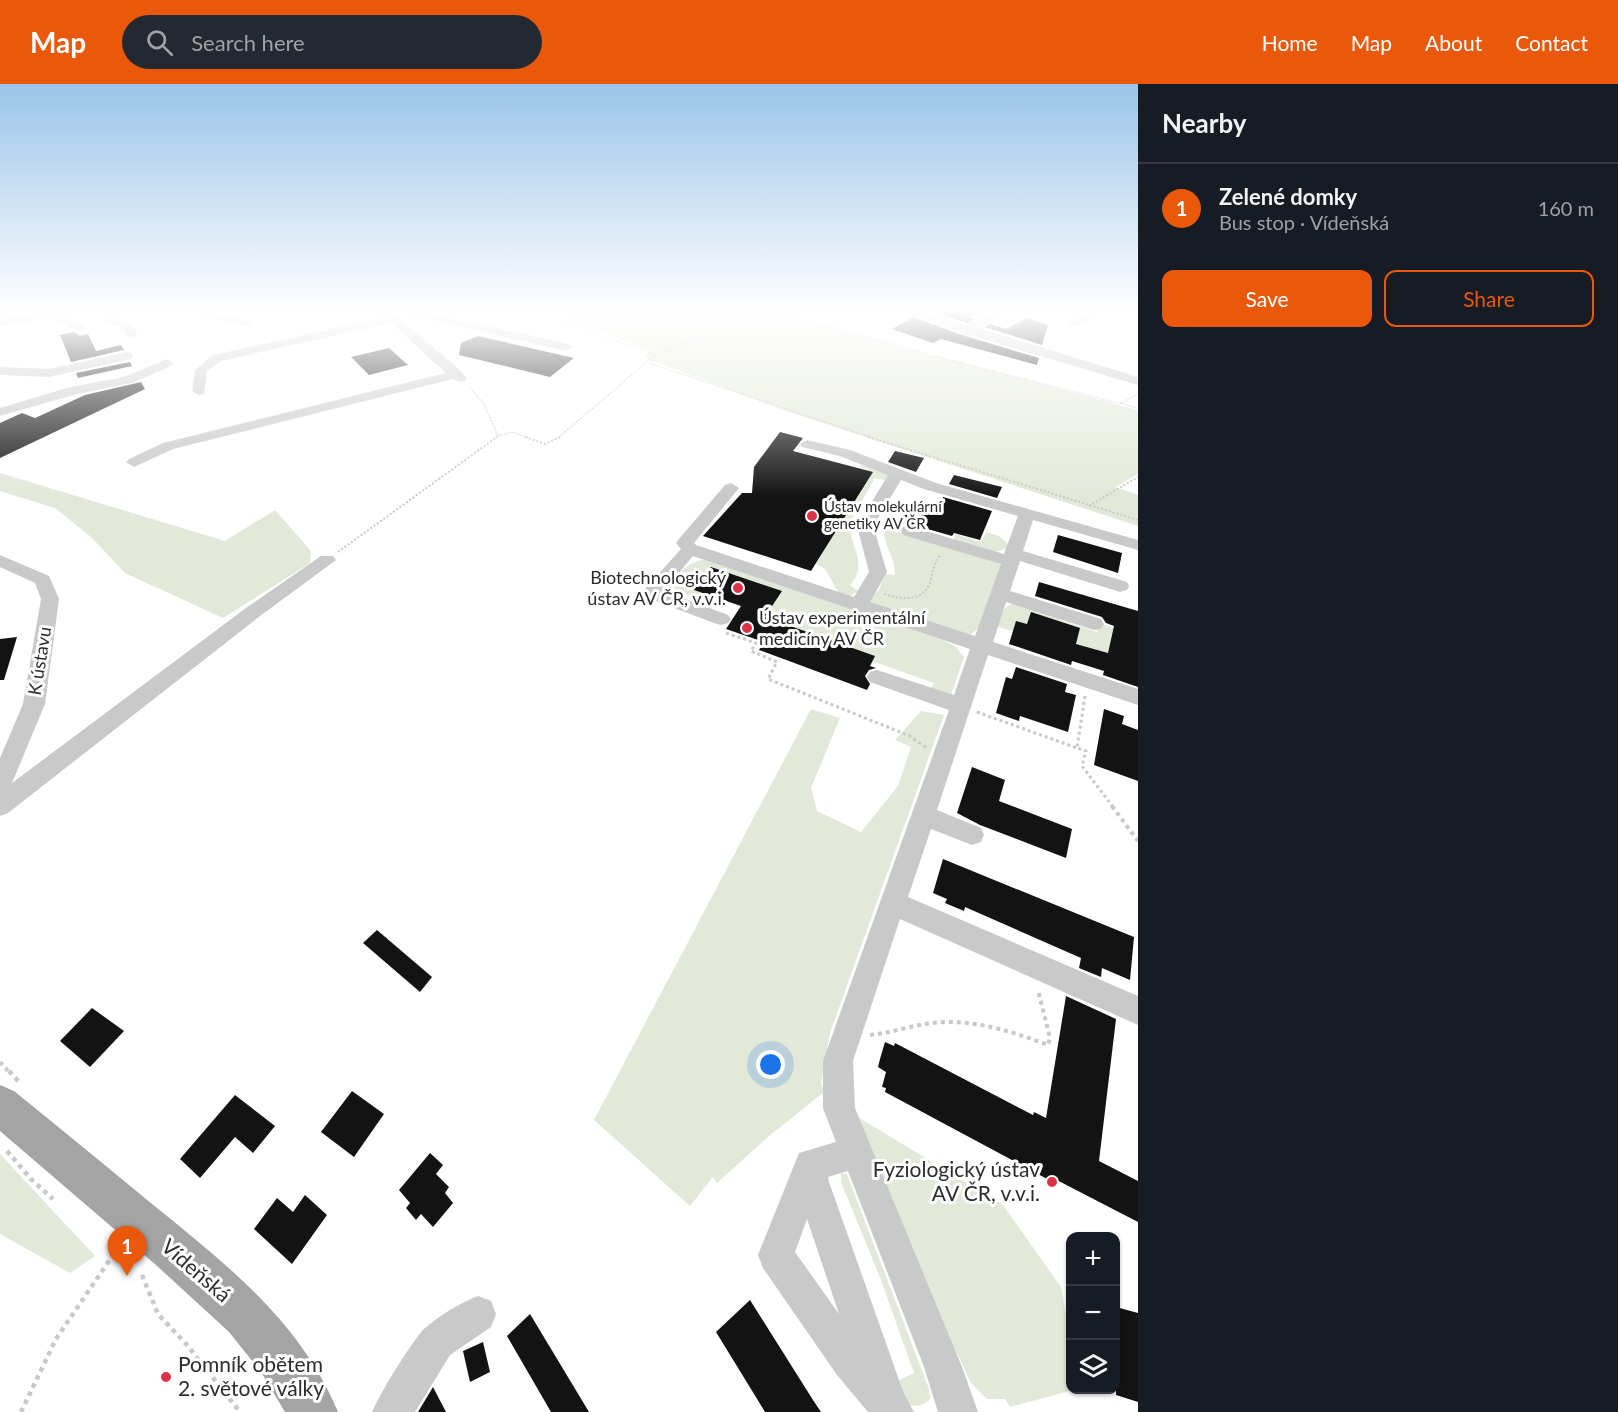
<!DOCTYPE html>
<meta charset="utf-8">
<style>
:root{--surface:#171b24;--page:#242831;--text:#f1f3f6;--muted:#9ea1a6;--line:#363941;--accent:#ea580c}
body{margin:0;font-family:Lato,sans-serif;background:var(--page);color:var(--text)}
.controls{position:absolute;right:18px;bottom:18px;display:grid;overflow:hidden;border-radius:12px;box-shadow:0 2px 4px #0004}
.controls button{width:54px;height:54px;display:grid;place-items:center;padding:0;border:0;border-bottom:2px solid var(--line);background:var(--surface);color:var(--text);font:30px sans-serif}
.you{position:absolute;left:771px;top:981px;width:21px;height:21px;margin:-15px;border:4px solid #fff;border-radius:50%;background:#1a73e8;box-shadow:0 0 0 9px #1a73e833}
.badge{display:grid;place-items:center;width:39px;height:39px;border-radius:50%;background:var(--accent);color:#fff;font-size:20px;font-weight:700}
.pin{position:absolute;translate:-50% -50px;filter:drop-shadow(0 2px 3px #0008)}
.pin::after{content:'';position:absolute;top:32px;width:21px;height:18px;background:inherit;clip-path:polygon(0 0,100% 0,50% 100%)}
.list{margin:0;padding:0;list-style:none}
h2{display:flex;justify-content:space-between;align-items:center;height:78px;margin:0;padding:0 24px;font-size:26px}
h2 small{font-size:20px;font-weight:400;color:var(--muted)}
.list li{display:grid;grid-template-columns:39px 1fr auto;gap:18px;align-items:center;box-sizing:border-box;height:90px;padding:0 24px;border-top:2px solid var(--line)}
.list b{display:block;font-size:22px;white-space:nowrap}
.list p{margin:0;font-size:20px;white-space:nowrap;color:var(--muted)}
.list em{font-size:20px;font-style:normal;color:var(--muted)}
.actions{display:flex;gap:12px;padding:18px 24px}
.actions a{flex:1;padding:14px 0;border:2px solid var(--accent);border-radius:12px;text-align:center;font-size:21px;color:var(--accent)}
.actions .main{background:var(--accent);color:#fff}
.icon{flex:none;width:33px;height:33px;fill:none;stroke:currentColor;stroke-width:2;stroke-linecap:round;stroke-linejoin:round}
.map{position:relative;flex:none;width:1138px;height:1328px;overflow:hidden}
header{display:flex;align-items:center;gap:36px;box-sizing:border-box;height:84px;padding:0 30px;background:var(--accent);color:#fff}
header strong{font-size:28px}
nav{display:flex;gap:33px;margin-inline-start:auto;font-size:21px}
.search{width:420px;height:54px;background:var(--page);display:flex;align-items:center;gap:15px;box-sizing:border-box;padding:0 21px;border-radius:33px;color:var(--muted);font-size:22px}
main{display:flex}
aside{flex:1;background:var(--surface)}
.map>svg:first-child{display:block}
.green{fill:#e3e9d9}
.building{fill:#131313}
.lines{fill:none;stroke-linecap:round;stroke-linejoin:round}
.path-far4{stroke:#c9c9c9;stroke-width:1.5;stroke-dasharray:1.5 1.5;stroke-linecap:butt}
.path-far3{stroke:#c9c9c9;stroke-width:2;stroke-dasharray:2 2;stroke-linecap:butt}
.path-far2{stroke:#c9c9c9;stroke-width:3;stroke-dasharray:3 3;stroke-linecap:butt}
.path-far1{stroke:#c9c9c9;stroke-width:4;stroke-dasharray:4 4;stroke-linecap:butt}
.path{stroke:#c9c9c9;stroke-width:4.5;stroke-dasharray:4.5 4.5;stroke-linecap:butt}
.minor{fill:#c9c9c9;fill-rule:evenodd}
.major{fill:#a4a4a4;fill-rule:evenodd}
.poi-dot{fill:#de3249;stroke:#fff;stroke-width:2}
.labels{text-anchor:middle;stroke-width:6;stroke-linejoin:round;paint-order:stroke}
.far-poi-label{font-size:15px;fill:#2c2c2c;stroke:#fff;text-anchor:start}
.poi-label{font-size:18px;fill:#2c2c2c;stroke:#fff;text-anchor:end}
.street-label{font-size:18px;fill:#2c2c2c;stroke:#fff}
.near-poi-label{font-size:21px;fill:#2c2c2c;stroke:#fff;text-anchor:end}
.near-street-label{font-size:21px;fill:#2c2c2c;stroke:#fff}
</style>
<header>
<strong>Map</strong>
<div class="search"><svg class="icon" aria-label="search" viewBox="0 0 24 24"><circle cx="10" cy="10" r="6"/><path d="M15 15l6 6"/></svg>Search here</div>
<nav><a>Home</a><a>Map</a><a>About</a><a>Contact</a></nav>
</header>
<main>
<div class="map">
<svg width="1138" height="1328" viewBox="0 0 1138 1328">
<rect width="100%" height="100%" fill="#fff"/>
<g class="green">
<polygon points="552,227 770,227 1134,325 1138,327 1138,390 1115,403 1138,411 1138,442 783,326 644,273 650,267"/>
<polygon points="862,380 890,389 885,396 875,394 851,436 844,435 870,394 866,391 869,386 861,383"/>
<polygon points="0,389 225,457 275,426 311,467 310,479 223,534 125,489 91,453 55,424 0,407"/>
<path d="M841,439l9,1c-1,22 20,41 0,61l8,6 -9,6 -9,-2 -15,-26 -9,-5z"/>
<path d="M884,444l109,31 8,6 -19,60 -12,10 -95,-28 -7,-7 11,-10 6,-16 10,1c1,-17 -13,-32 -11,-47z"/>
<polygon points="986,448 999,452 1008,460 1007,464 996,468 953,456 956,450 981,458"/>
<path d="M707,475l238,82 11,6 8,10 -14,41 -20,-7 4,-8 -62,-22 2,-5 -102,-25 -12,-18 7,2 15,-24 -70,-24 -18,22 13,5 -4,6 -23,-8 -5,6 -4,-10c6,-16 19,-27 36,-29z"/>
<path d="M1013,520l47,14v2l37,12 2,-9 39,12 -29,13 -1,5 -32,-9 1,-5 -60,-18 -4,10 -15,-4c3,-11 3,-20 15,-23z"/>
<polygon points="811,625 840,634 811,704 817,727 861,748 898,702 911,663 895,656 921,627 944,631 830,949 821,999 824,1008 768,1053 717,1099 713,1093 690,1122 594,1036"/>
<polygon points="853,1030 1003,1121 1061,1203 1070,1255 1070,1306 1073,1306 1010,1323 1005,1315 987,1315 971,1299 957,1269 952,1271"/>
<polygon points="0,1070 95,1172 70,1189 0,1150"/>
<path d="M841,1089l6,1 82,215 1,10c-10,10 -18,7 -30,3l-9,-18 23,-11 -33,-93 -40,-98z"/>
</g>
<g class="building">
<polygon points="929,227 979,227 969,233 974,235 967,239"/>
<polygon points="913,233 962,251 1039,274 1037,281 941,255 933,259 892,245"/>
<polygon points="1027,234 1048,241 1042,261 985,243 990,240 1006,245"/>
<polygon points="74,248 80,252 88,250 96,267 121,261 124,266 71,278 60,251"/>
<polygon points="478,252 574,274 550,293 459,271 461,259"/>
<polygon points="389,264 408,281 369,291 351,273"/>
<polygon points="130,278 132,282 78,294 76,289"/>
<polygon points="141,298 145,305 0,374 0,339 22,329 35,334 85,311"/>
<polygon points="780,348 803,354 793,367 873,388 811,487 703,452 742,409 752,409 754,383"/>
<polygon points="895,367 924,374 916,388 888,378"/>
<polygon points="954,391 1002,403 997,414 949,400"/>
<polygon points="943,413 992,427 980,456 954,449 952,452 910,440 898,440 908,421 920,424 923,419 938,423"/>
<polygon points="1058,451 1122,469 1118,489 1053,468"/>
<polygon points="711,483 782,507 765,533 875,572 870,582 876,584 869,586 865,592 870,600 867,606 759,566 764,558 726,545 741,522 694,506"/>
<polygon points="1039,498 1138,527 1138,603 1103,591 1104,587 1072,577 1071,581 1009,560 1016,537 1027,540 1031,528 1080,544 1076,560 1108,569 1114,542 1106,539 1102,533 1035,512"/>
<polygon points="17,553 4,596 0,596 0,555"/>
<polygon points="1016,583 1067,600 1065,608 1076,611 1068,648 1020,632 1019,637 996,629 1006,593 1012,595"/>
<polygon points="1104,625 1124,632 1122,640 1138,646 1138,697 1094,681"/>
<polygon points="972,683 1005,696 999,717 1072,745 1066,774 980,741 957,729"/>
<polygon points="943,775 1134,853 1130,896 1102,884 1101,893 1079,884 1081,874 965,823 964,827 945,819 947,815 933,809"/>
<polygon points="377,846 432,893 420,908 363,859"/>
<polygon points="1066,912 1116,935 1099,1077 1138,1097 1138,1138 1049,1092 1049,1096 885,1008 886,1004 882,1003 886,988 878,983 880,975 885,958 894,962 895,959 1033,1031 1034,1028 1046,1034"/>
<polygon points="92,924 124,947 90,983 60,957"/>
<polygon points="352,1007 384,1030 354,1073 321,1048"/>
<polygon points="235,1011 275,1042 253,1069 235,1053 200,1094 180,1075"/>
<polygon points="430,1069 443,1081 436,1090 449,1103 445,1109 453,1119 433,1143 421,1130 416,1136 406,1124 410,1119 399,1106"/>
<polygon points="305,1111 327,1131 292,1180 254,1145 277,1114 293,1128"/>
<polygon points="750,1216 813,1316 821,1328 765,1328 716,1248"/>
<polygon points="1116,1223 1138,1229 1138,1318 1116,1311"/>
<polygon points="530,1230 589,1328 551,1328 507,1252"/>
<polygon points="483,1258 490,1288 470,1298 463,1267"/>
<polygon points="433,1303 446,1328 418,1328"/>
</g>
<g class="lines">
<g class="path-far4">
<polyline points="536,227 655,271 652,280 873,354"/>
<polyline points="778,227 946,275 1138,324"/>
<polyline points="470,304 484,320 498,352 495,354"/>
<polyline points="1121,319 1138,310"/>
<polyline points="498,352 512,348 529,354"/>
<polyline points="558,354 655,271 741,238 778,227"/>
</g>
<g class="path-far3">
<polyline points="525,353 545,360 560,353"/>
<polyline points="868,353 1138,436"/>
<polyline points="1089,422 1138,393"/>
<polyline points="338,468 497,353"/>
<path d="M884,510c17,5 38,9 46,-11 3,-10 3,-19 10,-27"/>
</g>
<g class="path-far2">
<polyline points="726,549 756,559 751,567 777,578 768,595 910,652 928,665"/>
<polyline points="1085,612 1077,664 1086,667 1082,682 1113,723"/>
<polyline points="977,628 1077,664"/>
</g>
<g class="path-far1">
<polyline points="1112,722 1138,757"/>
<path d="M870,951c19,-2 37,-8 55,-11 43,-7 83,6 123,21l2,-7 -12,-48"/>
<polyline points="0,978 10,989"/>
</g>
<g class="path">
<polyline points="9,987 21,1000"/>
<polyline points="7,1067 31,1095 53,1115"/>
<polyline points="142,1191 158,1230 187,1261 240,1328"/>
<polyline points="21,1328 56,1255 115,1168"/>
</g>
<g class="minor">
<polygon points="40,227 70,227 63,231 87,244 85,247 77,247 50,233 0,243 0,235"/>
<polygon points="99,227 111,227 115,235 130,239 138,250 132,254 128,253 122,243 106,239"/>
<polygon points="188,227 210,227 251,237 253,239 247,243 190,229"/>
<polygon points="378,227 391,227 461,287 467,294 465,297 460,298 453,295 173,365 134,383 126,378 129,375 163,359 446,289 391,239 221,277 207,287 204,310 199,311 192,307 195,286 213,271 384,233"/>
<polygon points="398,227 420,227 566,259 572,263 566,267 404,230"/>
<polygon points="903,227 921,227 967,241 993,227 1008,227 979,244 1138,293 1138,301 963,249"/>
<polygon points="1089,227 1104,227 1078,242 1070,242 1070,238"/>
<polygon points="127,268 131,269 133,272 131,275 49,293 0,291 0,283 49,285"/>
<polygon points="167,275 173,279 171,282 132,299 77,310 0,332 0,324 70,303 124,293"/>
<path d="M807,356l43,10 86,33 202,57v10l-105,-30 -10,31 104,31 2,4 -2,4 -7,2 -100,-31 -10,30 91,28 3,5 -3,5 -7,1 -88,-28 -13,40 145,47v16l-150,-50 -51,155 44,18 3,7 -3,7 -9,3 -41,-16 -23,68 230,99v29l-238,-106 -47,142 2,47 107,259 16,45h-40l-14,-45 -76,-196 -20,6 1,5 75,212 10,18h-46l-31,-37 -74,-107 -5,-13 41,-102 37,-11 -13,-34v-47l126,-351 -79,-28 -3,-5 3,-5 7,-2 77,25 16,-46 -277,-93 -29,35 64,24 3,4 -3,4 -7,2 -7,-2 -69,-26 -2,-4 2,-4 36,-40 -5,-6 3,-4 46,-54 6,-2 8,5 -45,55 2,2 158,52 15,-25 -12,-46 31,-51 -48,-19 -38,-9 -2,-3zM901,396l23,9 94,27 -14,38 -95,-28 -6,1 -2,4 2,4 98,29 -26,72 -105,-34 17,-30 -14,-46zM807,1135l32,95 -44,-62z"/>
<polygon points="0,471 49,492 59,515 45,620 12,699 246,524 321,472 333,472 336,476 260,532 8,729 0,732 0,674 23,620 41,515 35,499 0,483"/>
<path d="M478,1212l13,5 5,13 -5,13 -41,28 -35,57h-43c7,-17 41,-73 53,-84 15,-13 35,-25 53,-32z"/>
</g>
<path class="major" d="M0,1001l14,6c46,37 92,75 138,113 73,59 149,118 186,208h-53l-24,-40 -32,-40 -73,-67 -156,-134z"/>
</g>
<linearGradient id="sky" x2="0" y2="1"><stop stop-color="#9ac4e8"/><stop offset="0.55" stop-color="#fff"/><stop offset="1" stop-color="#fff" stop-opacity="0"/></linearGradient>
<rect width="1138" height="413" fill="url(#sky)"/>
<g class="poi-dot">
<circle cx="812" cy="432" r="6"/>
<circle cx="738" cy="504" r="6"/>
<circle cx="747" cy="544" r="6"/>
<circle cx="1052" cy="1098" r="6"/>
<circle cx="166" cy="1293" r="6"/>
</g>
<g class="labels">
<g class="far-poi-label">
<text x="824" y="428">Ústav molekulární<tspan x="824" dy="17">genetiky AV ČR</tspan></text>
</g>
<g class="poi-label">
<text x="726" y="500">Biotechnologický<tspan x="726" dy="21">ústav AV ČR, v.v.i.</tspan></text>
<text x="759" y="540" text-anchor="start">Ústav experimentální<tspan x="759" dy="21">medicíny AV ČR</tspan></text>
</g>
<g class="street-label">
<text transform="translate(40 577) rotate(-81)" y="6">K ústavu</text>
</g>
<g class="near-poi-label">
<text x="1040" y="1093">Fyziologický ústav<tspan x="1040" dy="24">AV ČR, v.v.i.</tspan></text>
<text x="178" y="1288" text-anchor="start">Pomník obětem<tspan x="178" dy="24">2. světové války</tspan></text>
</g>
<g class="near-street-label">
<text transform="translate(196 1187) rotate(41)" y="7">Vídeňská</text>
</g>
</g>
</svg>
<div class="controls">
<button>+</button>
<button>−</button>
<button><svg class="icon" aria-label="layers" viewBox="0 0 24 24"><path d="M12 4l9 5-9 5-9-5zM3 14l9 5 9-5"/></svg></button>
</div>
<div class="you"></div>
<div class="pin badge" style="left:127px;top:1192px">1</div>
</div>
<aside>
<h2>Nearby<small></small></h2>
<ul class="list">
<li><span class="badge">1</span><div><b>Zelené domky</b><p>Bus stop · Vídeňská</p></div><em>160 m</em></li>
</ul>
<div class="actions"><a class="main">Save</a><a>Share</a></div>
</aside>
</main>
